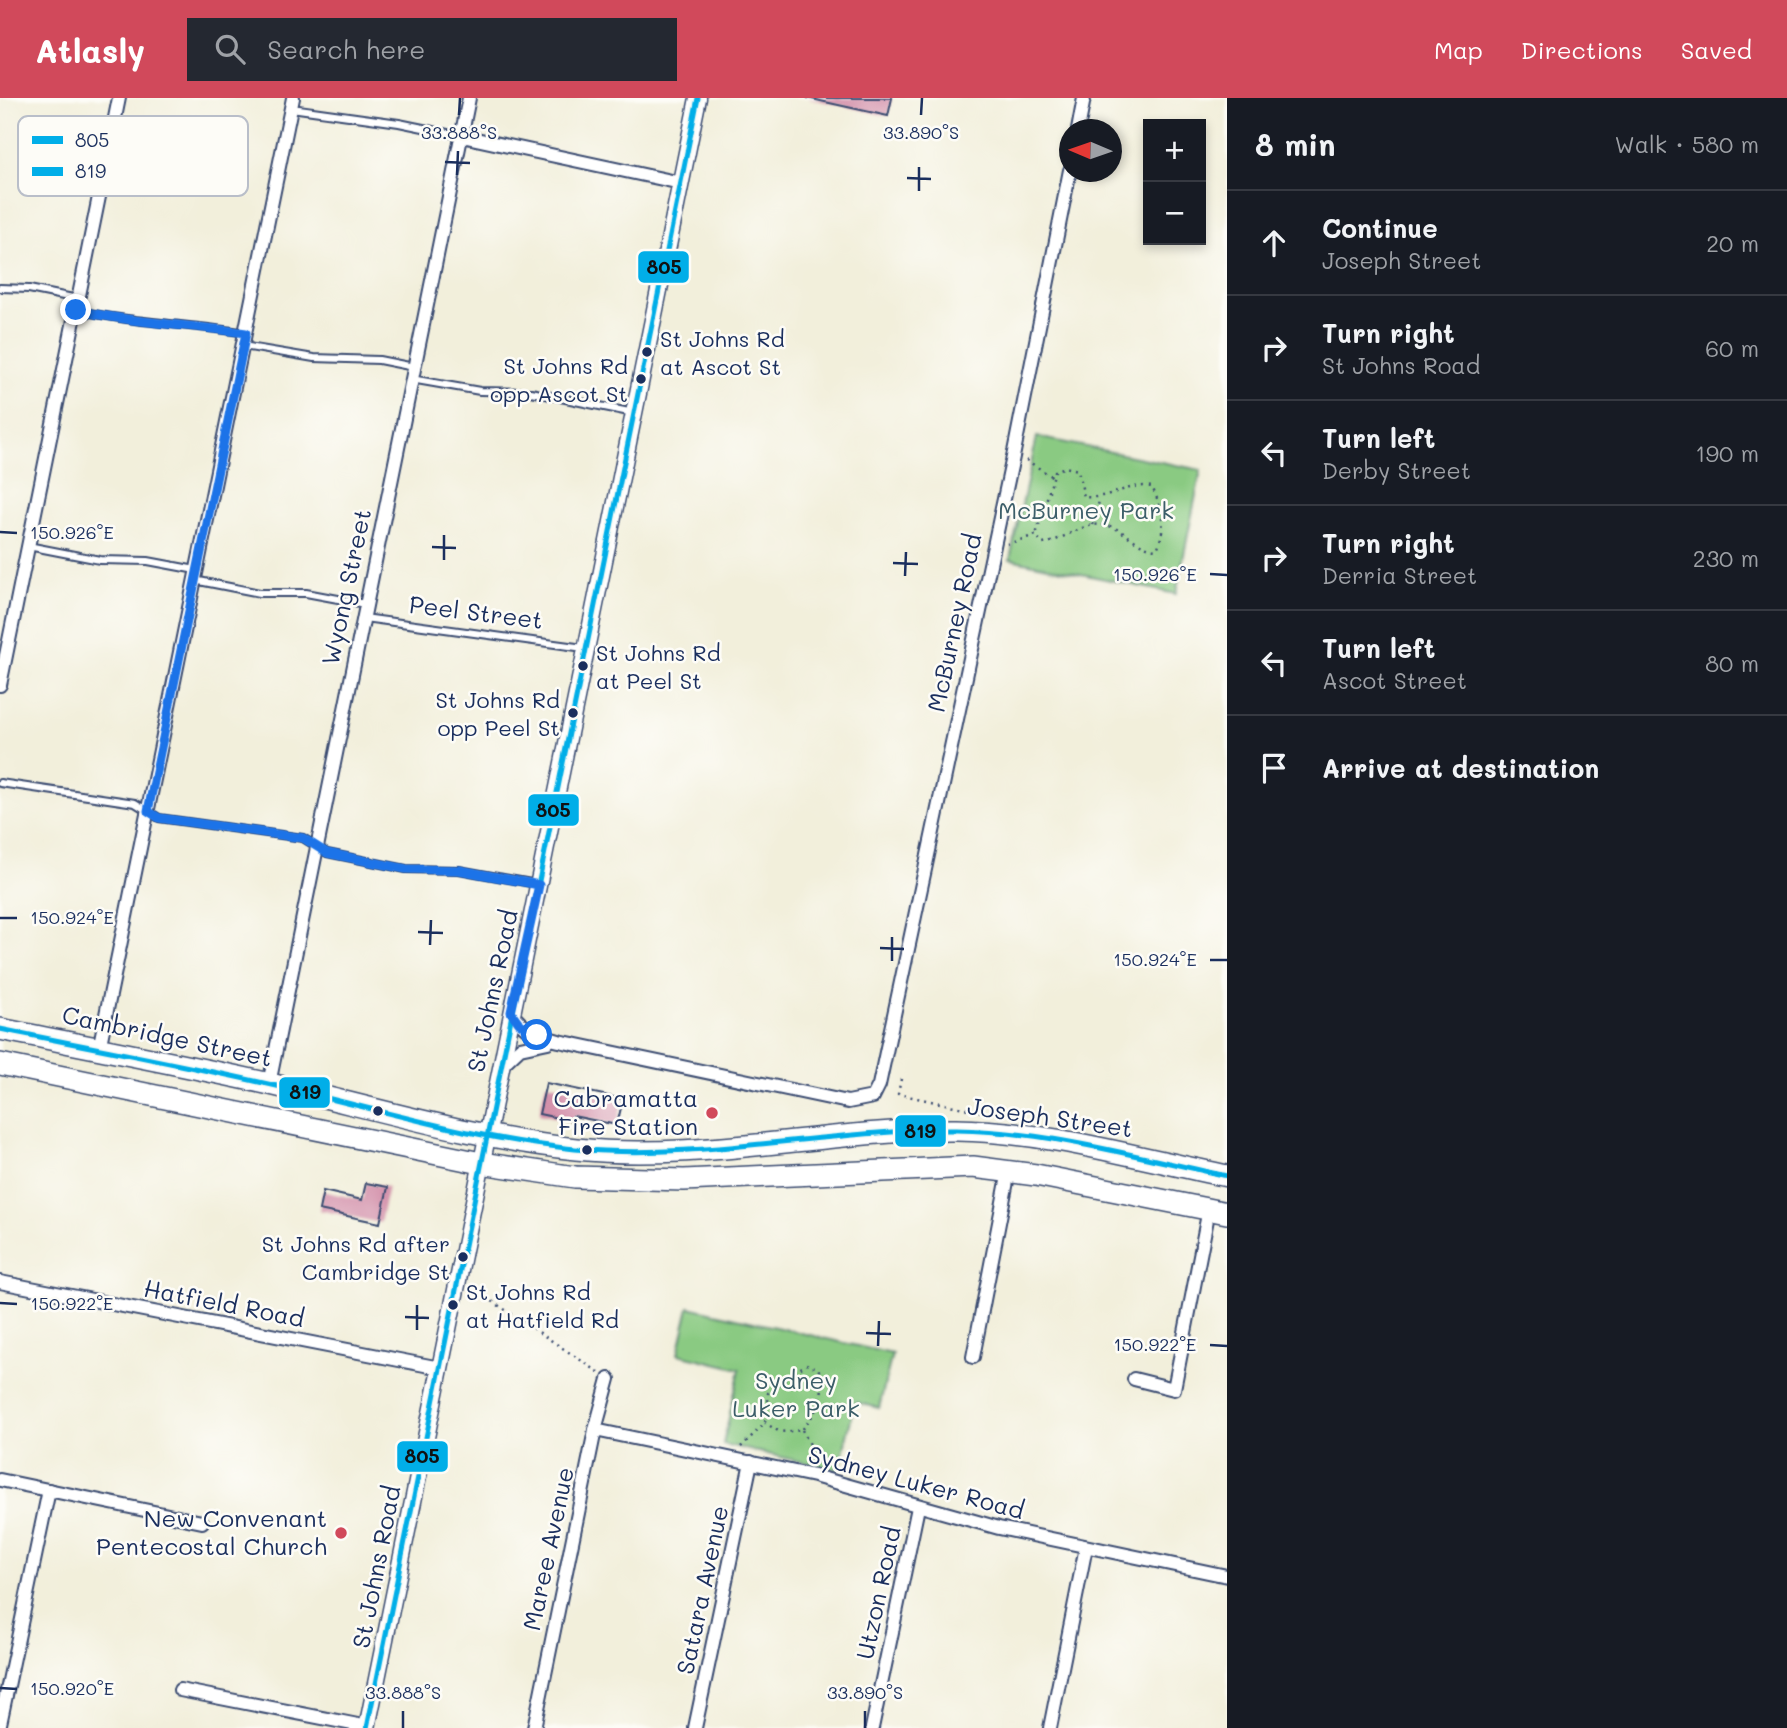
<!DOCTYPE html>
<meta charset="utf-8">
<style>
:root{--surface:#171b24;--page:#242831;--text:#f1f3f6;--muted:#9ea1a6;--line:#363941;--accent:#d1495b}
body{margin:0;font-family:Mali,sans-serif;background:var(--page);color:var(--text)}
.controls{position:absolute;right:21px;top:21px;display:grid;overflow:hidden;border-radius:0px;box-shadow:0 4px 10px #0003}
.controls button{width:63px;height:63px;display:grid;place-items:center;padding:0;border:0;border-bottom:2px solid var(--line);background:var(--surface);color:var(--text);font:35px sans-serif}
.compass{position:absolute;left:1059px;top:21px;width:63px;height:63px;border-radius:50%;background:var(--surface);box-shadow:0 4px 10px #0003;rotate:272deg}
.stop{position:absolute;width:21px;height:21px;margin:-16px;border:5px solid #1a73e8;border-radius:50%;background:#fff}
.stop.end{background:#1a73e8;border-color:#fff;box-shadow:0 2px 7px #0008}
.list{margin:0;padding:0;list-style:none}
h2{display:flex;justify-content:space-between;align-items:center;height:91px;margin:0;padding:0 28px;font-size:30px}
h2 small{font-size:23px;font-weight:400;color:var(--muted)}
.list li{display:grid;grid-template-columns:46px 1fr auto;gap:21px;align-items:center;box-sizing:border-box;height:105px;padding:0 28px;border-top:2px solid var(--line)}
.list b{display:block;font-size:26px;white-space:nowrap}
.list p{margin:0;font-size:23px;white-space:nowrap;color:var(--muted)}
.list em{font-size:23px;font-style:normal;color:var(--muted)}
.icon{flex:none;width:38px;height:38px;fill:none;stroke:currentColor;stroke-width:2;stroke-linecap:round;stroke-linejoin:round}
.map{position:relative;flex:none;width:1227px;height:1630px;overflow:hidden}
header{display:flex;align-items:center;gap:42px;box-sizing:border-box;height:98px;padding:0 35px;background:var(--accent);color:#fff}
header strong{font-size:33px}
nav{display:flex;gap:38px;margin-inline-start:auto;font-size:24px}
.search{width:490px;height:63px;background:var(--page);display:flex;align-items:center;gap:18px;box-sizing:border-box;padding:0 24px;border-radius:0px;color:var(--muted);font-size:26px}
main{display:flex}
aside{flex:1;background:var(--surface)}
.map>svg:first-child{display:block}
.green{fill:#8aca82;stroke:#527c70;stroke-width:2}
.building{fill:#d390aa}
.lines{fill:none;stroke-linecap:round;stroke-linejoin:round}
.lane-casing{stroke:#3b4c71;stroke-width:10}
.street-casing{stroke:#3b4c71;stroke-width:16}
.secondary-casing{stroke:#3b4c71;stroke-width:19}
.highway-casing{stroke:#3b4c71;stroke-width:24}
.path{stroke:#3b4c71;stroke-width:2.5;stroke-dasharray:2 5;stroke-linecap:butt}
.lane{stroke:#fff;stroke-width:6}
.street{stroke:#fff;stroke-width:12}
.secondary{stroke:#fff;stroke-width:16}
.highway{stroke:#fff;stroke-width:21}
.bus-1-casing{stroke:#fdfcf7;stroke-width:10}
.bus-2-casing{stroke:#fdfcf7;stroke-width:10}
.bus-1{stroke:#01aee8;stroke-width:5}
.bus-2{stroke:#01aee8;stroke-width:5}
.route{stroke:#1a73e8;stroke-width:9}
.ticks{fill:none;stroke:#1b2f5e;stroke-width:2.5}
.bus-dot{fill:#1b2f5e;stroke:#fdfcf7;stroke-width:2.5}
.poi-dot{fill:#d1495b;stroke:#fdfcf7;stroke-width:2.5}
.labels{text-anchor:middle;stroke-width:5;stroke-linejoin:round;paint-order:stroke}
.bus-label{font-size:22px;fill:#1b2f5e;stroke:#fdfcf7;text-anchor:start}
.park-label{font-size:24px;fill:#3c5e69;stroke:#fdfcf7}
.street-label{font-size:24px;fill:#1b2f5e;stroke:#fdfcf7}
.poi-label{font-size:24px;fill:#1b2f5e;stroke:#fdfcf7;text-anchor:end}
.key{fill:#fdfcf7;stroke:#b9bec9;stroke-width:2}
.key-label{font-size:19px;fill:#1b2f5e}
.ticks-label{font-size:18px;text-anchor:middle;fill:#1b2f5e;stroke:#fdfcf7;stroke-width:5;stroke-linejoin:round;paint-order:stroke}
.line-badge{stroke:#fdfcf7;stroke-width:2.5}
.pale-badge-label{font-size:19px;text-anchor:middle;font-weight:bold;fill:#111}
</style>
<header>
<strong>Atlasly</strong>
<div class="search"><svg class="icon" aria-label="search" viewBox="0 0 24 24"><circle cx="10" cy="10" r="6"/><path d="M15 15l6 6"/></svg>Search here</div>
<nav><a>Map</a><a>Directions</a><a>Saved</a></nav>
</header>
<main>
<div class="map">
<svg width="1227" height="1630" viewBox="0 0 1227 1630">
<rect width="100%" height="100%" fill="#fdfcf7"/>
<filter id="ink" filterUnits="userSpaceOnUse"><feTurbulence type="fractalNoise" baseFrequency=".0143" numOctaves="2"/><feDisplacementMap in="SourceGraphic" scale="14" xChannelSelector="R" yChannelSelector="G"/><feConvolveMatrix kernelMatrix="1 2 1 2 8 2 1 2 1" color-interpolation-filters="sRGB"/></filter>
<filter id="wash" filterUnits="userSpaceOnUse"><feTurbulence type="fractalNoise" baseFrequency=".00686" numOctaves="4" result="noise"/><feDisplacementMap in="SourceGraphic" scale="28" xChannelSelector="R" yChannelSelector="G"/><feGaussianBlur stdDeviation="1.57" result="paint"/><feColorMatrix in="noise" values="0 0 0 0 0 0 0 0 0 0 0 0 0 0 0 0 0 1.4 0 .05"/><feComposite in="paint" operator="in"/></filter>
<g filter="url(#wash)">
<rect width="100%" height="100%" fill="#f2efdb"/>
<g class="green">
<polygon points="1037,339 1201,372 1176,496 1010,461"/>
<polygon points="689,1209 892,1256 879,1310 855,1304 839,1372 723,1346 740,1271 678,1256"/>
</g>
<g id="blocks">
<g class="building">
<polygon points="807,0 892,0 888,18"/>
<polygon points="546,985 623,1001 617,1027 573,1018 572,1023 539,1016"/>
<polygon points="366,1085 388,1089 380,1125 319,1112 323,1093 362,1102"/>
</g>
</g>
</g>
<g filter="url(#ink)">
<use href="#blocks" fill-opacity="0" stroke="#3b4c71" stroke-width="2"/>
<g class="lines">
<defs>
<g id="lane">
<polyline points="291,10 399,25 462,38"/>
<polyline points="0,190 29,191 78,201"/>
<path d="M76,212c56,13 113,14 170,23"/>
<polyline points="243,248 314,260 379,262 414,269"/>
<polyline points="411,281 480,293 531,294 634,315"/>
<polyline points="28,448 100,462 148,463 196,472"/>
<polyline points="194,482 260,495 306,495 365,506"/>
<polyline points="364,520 584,550"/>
<polyline points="0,685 135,705 159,720 303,740 327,755 406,771 459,772 537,786"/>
</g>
<g id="street">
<polyline points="1078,32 1084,0"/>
<polyline points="462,38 681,85"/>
<polyline points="0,587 119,0"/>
<path d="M511,914c12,18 28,24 48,29l289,61 25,-5 6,-12 135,-633 56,-282"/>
<polyline points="99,951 293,0"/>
<polyline points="501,968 520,950 548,944"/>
<polyline points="269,986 469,0"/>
<polyline points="0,1184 440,1270"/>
<polyline points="973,1259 1009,1073"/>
<polyline points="1134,1281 1174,1291 1209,1111"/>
<polyline points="595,1332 814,1378 999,1430 1227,1478"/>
<polyline points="0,1382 202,1424"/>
<polyline points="180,1592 368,1629"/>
<polyline points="0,1626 49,1392"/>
<polyline points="534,1630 595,1332 609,1281"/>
<polyline points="695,1630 751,1364"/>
<polyline points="872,1630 918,1409"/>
<polyline points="1050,1630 1086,1449"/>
</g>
<polyline id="secondary" points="367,1630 698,0"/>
<g id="highway">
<path d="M0,931c90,18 180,35 270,55 101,23 202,54 306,65 127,13 253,-20 380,-19 91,1 182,28 271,46"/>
<polyline points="0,966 481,1065 575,1079 684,1082 973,1069 1036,1077 1227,1115"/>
</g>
</defs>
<use href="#lane" class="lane-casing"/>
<use href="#street" class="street-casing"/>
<use href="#secondary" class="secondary-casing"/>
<use href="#highway" class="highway-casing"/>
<g class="path">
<polyline points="1026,362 1053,379"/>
<polyline points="1015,412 1041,419"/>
<polyline points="1093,427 1099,403"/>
<path d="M1007,446l29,-9 7,9c23,-4 44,-27 69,-17 16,6 27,21 45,22 10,-22 5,-41 -5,-62 -23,-5 -44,13 -68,10l-6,-27 -13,-3 -10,4 -19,64"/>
<polyline points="901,981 898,996 987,1015"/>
<polyline points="479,1199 492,1203 600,1275"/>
<polyline points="802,1332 817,1359 816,1367"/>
<path d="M741,1349l24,-24 3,-30 38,-29 12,4c10,24 -1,43 -16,62l-22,2 -15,-9"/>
</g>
<use href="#lane" class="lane"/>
<use href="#street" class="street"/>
<use href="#secondary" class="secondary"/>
<use href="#highway" class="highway"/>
<defs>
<polyline id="bus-1" points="367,1630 698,0"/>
<path id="bus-2" d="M0,931c98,20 197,38 294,61 93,22 186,50 281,59 128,12 254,-20 381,-19 92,1 182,27 271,46"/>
</defs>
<use href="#bus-1" class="bus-1-casing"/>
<use href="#bus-2" class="bus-2-casing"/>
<use href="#bus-1" class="bus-1"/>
<use href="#bus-2" class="bus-2"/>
</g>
</g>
<g class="lines" filter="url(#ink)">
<path class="route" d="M76,212c56,13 113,15 170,23l-98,478 11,7 144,20 24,15 79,16 53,1 80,15 -28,127 8,11 18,12"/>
</g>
<path class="ticks" d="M459,17l1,-17M921,17l1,-17M445,64l25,1M457,77l1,-24M907,80l24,1M919,93v-24M0,434l17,1M432,449l24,1M444,462v-25M893,465l25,1M1210,476l17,1M905,478l1,-24M0,820h17M418,834l25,1M430,847l1,-25M880,850l24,1M1210,862h17M892,863v-24M0,1205l17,1M405,1219l24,1M417,1232v-25M866,1235l25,1M1210,1247l17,1M878,1248l1,-25M0,1590l17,1M403,1630v-17M865,1630v-17"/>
<g class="bus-dot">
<circle cx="647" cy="254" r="6"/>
<circle cx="641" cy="281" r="6"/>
<circle cx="583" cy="568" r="6"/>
<circle cx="573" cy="615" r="6"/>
<circle cx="378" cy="1013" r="6"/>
<circle cx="587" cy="1052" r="6"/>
<circle cx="463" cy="1159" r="6"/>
<circle cx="453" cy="1207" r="6"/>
</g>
<g class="poi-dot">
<circle cx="712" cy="1015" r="7"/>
<circle cx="341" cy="1435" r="7"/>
</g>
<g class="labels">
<g class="bus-label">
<text x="660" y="249">St Johns Rd<tspan x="660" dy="28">at Ascot St</tspan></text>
<text x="628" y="276" text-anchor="end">St Johns Rd<tspan x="628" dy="28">opp Ascot St</tspan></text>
<text x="596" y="563">St Johns Rd<tspan x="596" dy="28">at Peel St</tspan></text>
<text x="560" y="610" text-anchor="end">St Johns Rd<tspan x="560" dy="28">opp Peel St</tspan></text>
<text x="450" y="1154" text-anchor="end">St Johns Rd after<tspan x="450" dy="28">Cambridge St</tspan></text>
<text x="466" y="1202">St Johns Rd<tspan x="466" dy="28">at Hatfield Rd</tspan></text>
</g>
<g class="park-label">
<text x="1086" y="421">McBurney Park</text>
<text x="796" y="1291">Sydney<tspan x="796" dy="28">Luker Park</tspan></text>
</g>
<g class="street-label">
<text transform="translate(347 489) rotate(-78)" y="8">Wyong Street</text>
<text transform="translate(476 515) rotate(7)" y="8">Peel Street</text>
<text transform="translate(955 525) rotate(-78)" y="8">McBurney Road</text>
<text transform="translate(493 893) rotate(-78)" y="8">St Johns Road</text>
<text transform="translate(167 939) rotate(12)" y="8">Cambridge Street</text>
<text transform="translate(1050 1020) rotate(8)" y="8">Joseph Street</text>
<text transform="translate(224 1206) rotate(11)" y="8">Hatfield Road</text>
<text transform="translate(916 1385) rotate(15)" y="8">Sydney Luker Road</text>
<text transform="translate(549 1451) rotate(-78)" y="8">Maree Avenue</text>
<text transform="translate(377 1469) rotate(-79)" y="8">St Johns Road</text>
<text transform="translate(703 1492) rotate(-78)" y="8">Satara Avenue</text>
<text transform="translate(879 1495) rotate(-78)" y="8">Utzon Road</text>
</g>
<g class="poi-label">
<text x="698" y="1009">Cabramatta<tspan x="698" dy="28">Fire Station</tspan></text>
<text x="327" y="1429">New Convenant<tspan x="327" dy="28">Pentecostal Church</tspan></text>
</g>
</g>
<rect x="18" y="18" width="230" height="80" rx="10" class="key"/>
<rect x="32" y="38" width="31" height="8" fill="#01aee8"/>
<rect x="32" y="69" width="31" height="9" fill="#01aee8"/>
<g class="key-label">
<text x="75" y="49">805</text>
<text x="75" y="80">819</text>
</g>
<g class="ticks-label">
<text x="459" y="41">33.888°S</text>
<text x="921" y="41">33.890°S</text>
<text x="72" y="441">150.926°E</text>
<text x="1155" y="483">150.926°E</text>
<text x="72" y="826">150.924°E</text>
<text x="1155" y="868">150.924°E</text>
<text x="72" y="1212">150.922°E</text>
<text x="1155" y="1253">150.922°E</text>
<text x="72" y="1597">150.920°E</text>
<text x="403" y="1601">33.888°S</text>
<text x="865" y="1601">33.890°S</text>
</g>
<g class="line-badge">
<rect x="637" y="152" width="53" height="34" rx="7" fill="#01aee8"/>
<rect x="527" y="695" width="53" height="34" rx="7" fill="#01aee8"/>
<rect x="278" y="978" width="53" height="33" rx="7" fill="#01aee8"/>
<rect x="894" y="1016" width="53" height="34" rx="7" fill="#01aee8"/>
<rect x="396" y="1342" width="53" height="33" rx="7" fill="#01aee8"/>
</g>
<g class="pale-badge-label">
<text x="664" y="176">805</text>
<text x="553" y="719">805</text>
<text x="305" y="1001">819</text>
<text x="920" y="1040">819</text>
<text x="422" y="1365">805</text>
</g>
</svg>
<div class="controls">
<button>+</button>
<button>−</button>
</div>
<svg class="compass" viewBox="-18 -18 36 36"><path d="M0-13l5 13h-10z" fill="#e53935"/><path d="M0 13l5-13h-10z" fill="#9ea1a6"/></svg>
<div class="stop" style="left:537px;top:937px"></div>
<div class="stop end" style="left:76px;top:212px"></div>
</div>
<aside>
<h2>8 min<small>Walk · 580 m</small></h2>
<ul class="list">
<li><svg class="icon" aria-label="ahead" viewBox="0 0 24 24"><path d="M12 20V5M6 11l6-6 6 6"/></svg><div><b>Continue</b><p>Joseph Street</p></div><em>20 m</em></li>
<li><svg class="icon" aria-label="right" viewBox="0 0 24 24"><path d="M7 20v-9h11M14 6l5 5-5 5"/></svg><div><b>Turn right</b><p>St Johns Road</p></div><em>60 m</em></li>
<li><svg class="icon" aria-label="left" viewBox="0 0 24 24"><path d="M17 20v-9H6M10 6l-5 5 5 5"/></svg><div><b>Turn left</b><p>Derby Street</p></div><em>190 m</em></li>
<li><svg class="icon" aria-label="right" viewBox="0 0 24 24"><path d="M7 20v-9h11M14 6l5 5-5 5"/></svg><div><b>Turn right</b><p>Derria Street</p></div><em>230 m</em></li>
<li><svg class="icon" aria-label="left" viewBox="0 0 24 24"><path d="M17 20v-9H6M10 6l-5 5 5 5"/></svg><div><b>Turn left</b><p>Ascot Street</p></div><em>80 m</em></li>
<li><svg class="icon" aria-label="arrive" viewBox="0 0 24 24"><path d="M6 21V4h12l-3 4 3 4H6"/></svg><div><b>Arrive at destination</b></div></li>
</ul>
</aside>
</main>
